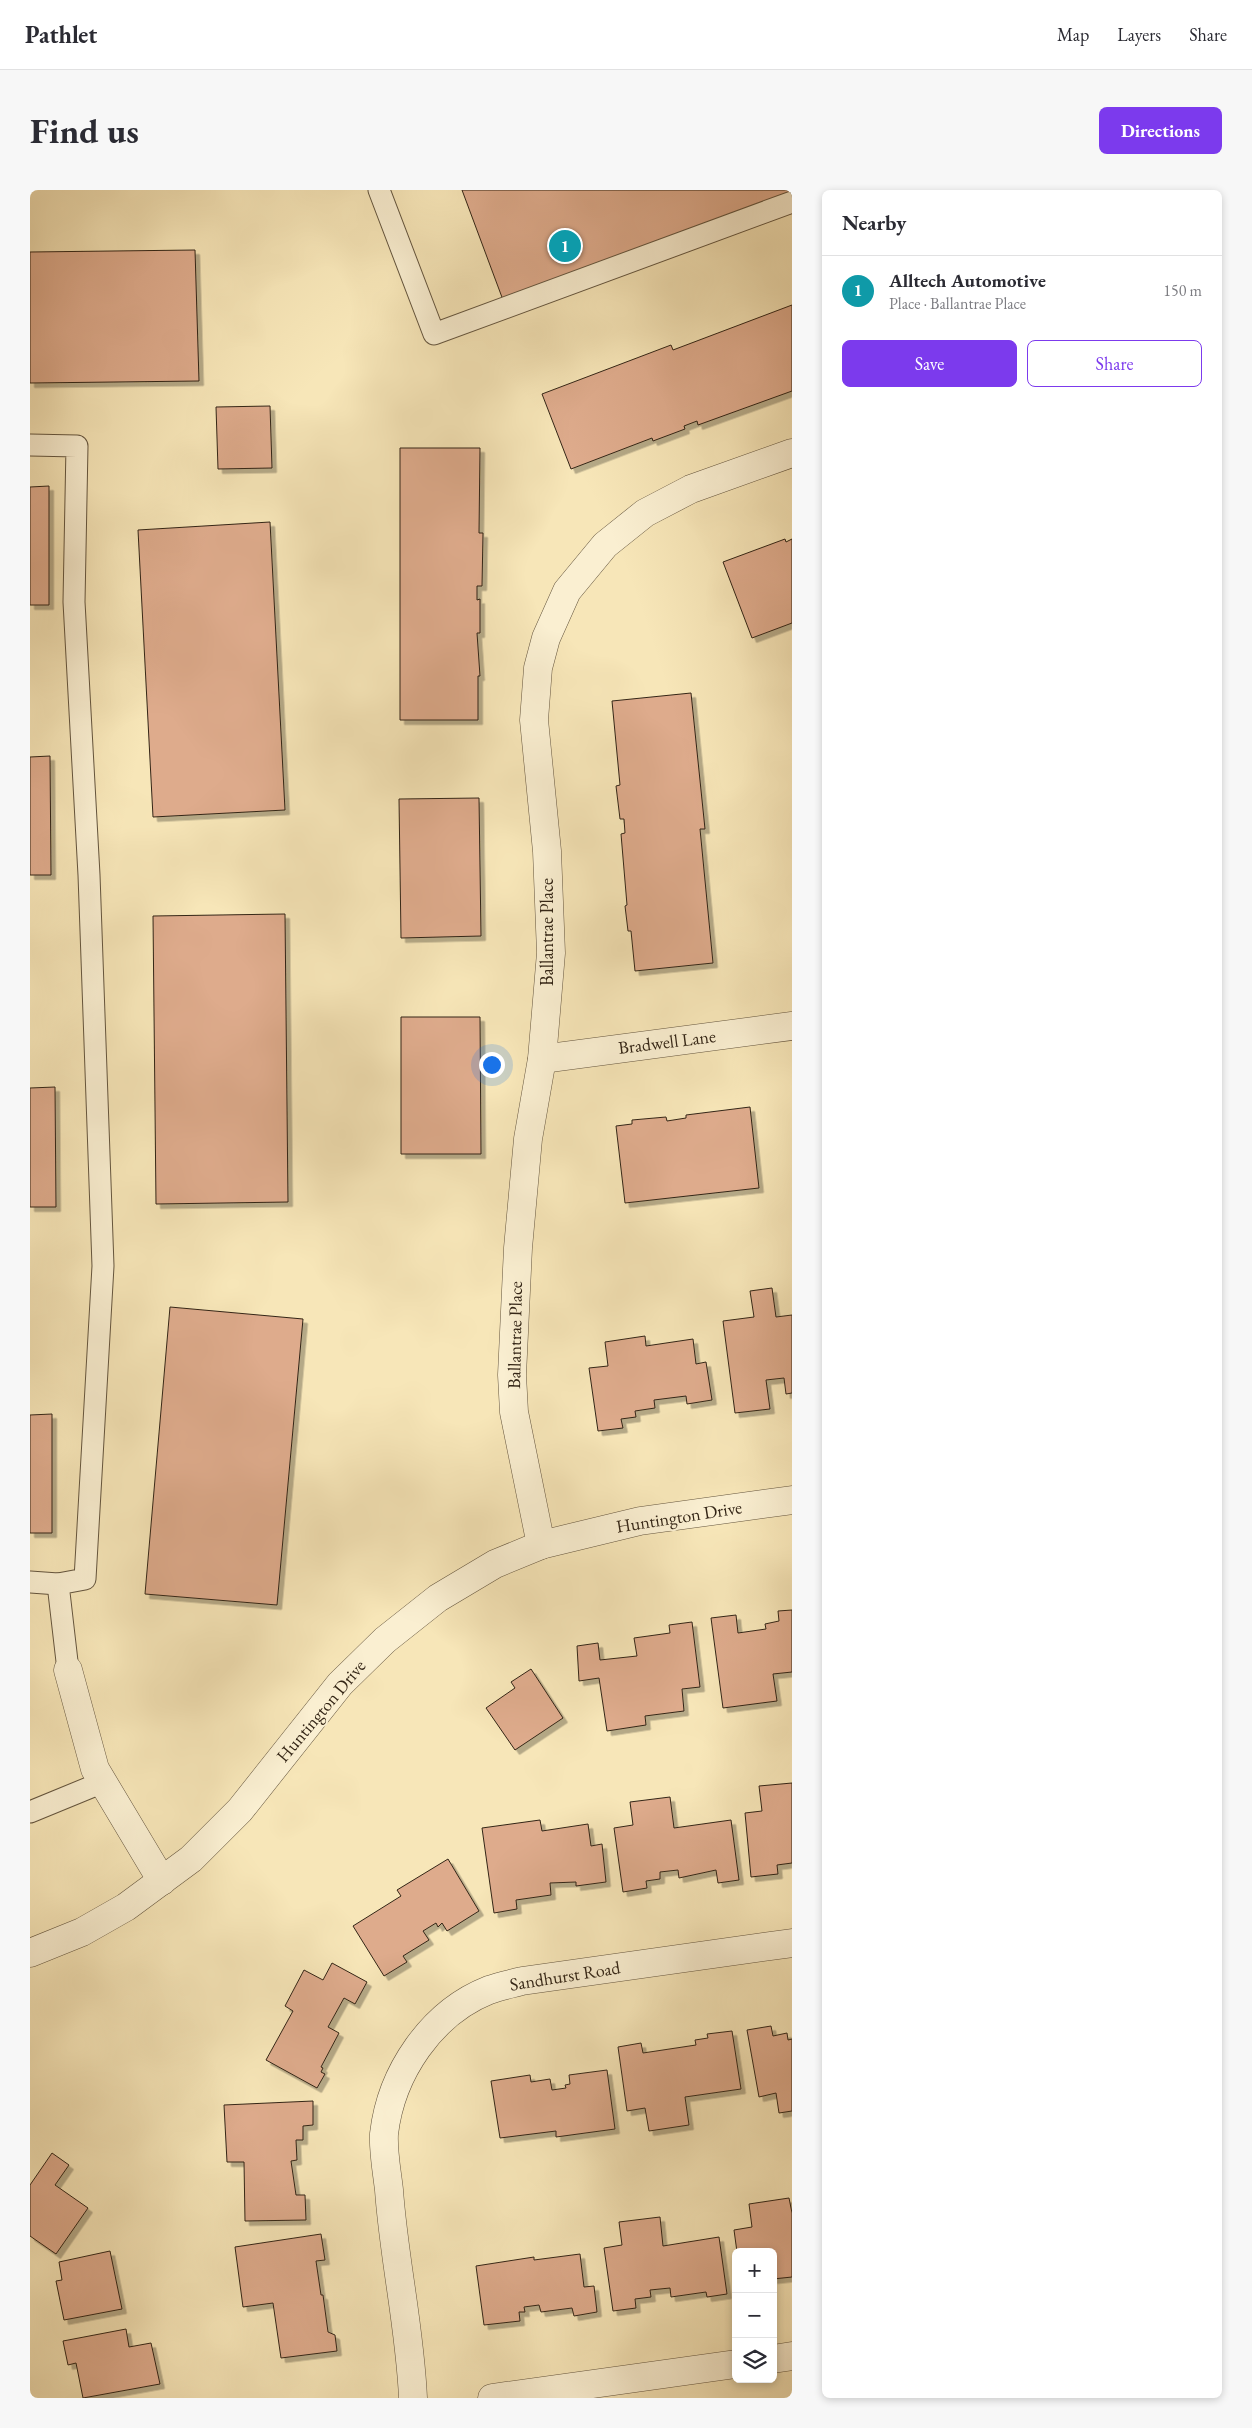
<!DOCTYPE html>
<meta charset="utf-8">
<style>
:root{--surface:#fff;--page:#f7f7f7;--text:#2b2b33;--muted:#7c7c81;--line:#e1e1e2;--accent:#7c3aed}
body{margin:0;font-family:"EB Garamond",serif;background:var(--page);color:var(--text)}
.controls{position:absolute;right:15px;bottom:15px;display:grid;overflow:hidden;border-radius:8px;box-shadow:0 2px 8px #0003}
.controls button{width:45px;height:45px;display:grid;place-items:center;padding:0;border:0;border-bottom:1px solid var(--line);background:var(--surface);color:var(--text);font:25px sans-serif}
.you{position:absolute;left:461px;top:874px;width:18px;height:18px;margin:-12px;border:4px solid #fff;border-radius:50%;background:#1a73e8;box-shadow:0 0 0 8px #1a73e833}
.badge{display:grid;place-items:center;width:32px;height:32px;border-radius:50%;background:var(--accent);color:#fff;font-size:16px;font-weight:700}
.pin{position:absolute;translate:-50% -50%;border:2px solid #fff;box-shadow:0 1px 5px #0006}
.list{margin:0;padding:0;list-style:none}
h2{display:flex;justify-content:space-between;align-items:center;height:65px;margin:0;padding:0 20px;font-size:21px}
h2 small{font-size:16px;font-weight:400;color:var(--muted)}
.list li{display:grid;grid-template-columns:32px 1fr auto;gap:15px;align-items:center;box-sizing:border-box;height:70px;padding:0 20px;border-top:1px solid var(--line)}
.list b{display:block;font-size:19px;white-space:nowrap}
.list p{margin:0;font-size:16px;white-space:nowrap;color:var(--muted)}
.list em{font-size:16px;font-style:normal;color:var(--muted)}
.actions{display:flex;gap:10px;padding:15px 20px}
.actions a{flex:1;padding:11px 0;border:1px solid var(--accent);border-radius:8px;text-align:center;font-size:18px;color:var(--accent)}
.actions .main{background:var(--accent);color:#fff}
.icon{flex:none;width:28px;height:28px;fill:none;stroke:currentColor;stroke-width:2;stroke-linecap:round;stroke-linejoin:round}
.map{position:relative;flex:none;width:762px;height:2208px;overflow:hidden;border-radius:8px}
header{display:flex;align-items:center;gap:30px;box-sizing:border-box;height:70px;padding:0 25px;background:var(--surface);border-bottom:1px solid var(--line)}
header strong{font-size:24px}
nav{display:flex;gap:28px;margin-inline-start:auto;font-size:18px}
.intro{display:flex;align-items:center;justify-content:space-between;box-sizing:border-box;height:120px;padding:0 30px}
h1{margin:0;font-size:35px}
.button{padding:12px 22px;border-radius:8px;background:var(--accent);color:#fff;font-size:18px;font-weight:700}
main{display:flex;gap:30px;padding:0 30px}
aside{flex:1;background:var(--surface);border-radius:8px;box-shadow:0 2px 8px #0003}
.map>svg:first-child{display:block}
.building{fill:#deab8c;stroke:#332516;filter:url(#shadow)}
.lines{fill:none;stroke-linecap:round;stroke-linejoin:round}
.lane-casing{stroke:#64553e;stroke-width:23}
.street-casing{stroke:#64553e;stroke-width:29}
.lane{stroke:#faefd1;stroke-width:21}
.street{stroke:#faefd1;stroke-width:28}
.labels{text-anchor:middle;stroke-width:4;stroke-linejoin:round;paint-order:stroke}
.street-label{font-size:18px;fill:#332516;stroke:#faefd1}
</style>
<header>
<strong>Pathlet</strong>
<nav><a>Map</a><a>Layers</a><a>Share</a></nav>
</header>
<div class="intro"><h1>Find us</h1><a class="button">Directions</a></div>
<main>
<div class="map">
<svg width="762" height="2208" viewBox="0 0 762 2208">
<defs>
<filter id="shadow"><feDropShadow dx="4.5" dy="4.5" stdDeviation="0" flood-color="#0004"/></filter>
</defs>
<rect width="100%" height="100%" fill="#f7e6b8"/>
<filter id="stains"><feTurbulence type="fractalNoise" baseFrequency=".004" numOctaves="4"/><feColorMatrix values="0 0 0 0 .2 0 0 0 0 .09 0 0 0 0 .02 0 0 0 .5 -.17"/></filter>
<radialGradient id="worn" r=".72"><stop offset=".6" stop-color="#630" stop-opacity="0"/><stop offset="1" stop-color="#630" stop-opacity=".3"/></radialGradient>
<g class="building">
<polygon points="432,0 762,0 762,2 473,110"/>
<polygon points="165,60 169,191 0,193 0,62"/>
<polygon points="762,115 762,201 668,235 667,231 654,236 655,239 623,251 622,248 541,279 512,204 641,155 643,160"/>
<polygon points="240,216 242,278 188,279 186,217"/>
<polygon points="370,258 450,258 449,343 453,343 452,396 447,396 447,410 450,409 450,443 447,443 450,486 448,486 448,530 370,530"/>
<polygon points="19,296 19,415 0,415 0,297"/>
<polygon points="240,332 255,620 123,627 108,340"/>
<polygon points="755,349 756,352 762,349 762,433 722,448 693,372"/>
<polygon points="661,503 675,639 670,639 683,773 605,781 601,741 598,741 595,716 597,715 591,644 595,643 594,629 590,629 586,596 590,595 582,511"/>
<polygon points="20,566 21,685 0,685 0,567"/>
<polygon points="449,608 451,746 371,748 369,609"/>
<polygon points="255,724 258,1012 126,1014 123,726"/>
<polygon points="371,827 450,827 451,964 371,964"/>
<polygon points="25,897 26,1017 0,1017 0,898"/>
<polygon points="720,917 729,998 595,1013 586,936 602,934 602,930 636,927 637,931 656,928 656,925"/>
<polygon points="742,1098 746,1127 762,1125 762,1203 756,1204 754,1188 736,1190 740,1219 705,1223 693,1131 724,1127 720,1101"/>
<polygon points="140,1117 273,1129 247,1415 115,1404"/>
<polygon points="615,1146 616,1156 663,1149 666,1174 676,1172 682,1210 657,1214 656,1206 624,1210 625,1218 605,1221 606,1227 591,1229 593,1238 568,1241 559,1178 578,1176 575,1152"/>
<polygon points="22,1224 22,1343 0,1343 0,1225"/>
<polygon points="762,1420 762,1482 743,1484 747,1511 693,1518 681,1428 706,1425 708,1443 736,1439 735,1434 749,1431 748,1421"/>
<polygon points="662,1432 670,1497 652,1499 654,1521 615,1526 616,1535 577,1541 569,1488 549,1491 547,1456 568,1453 570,1470 607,1466 604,1448 640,1443 639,1435"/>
<polygon points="501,1479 533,1528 485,1560 456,1518 485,1498 481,1492"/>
<polygon points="762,1593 762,1673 747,1675 748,1684 721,1687 715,1623 732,1621 729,1596"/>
<polygon points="640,1607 644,1638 701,1630 709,1690 688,1693 686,1680 649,1688 648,1680 630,1682 630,1689 616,1691 617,1698 593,1702 584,1638 603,1635 600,1612"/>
<polygon points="510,1630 512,1641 558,1634 561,1656 572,1654 576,1692 546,1696 546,1692 520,1693 521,1705 486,1710 487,1719 464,1723 452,1638"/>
<polygon points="418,1669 449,1721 417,1741 412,1733 408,1737 406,1733 393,1741 399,1750 373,1766 377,1772 354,1786 323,1736 371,1706 367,1700"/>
<polygon points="302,1773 337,1792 325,1814 314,1808 298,1837 309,1843 291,1877 293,1878 291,1882 295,1884 287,1898 236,1870 263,1821 255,1816 274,1780 293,1790"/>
<polygon points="741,1836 743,1846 757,1843 758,1850 762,1849 762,1921 749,1923 746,1903 729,1907 717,1840"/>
<polygon points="702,1841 711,1899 655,1907 659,1935 619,1941 615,1918 597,1921 588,1857 611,1853 613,1863 666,1855 665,1850 678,1848 677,1844"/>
<polygon points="577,1880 585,1939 526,1947 526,1941 470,1948 461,1891 500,1885 501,1892 520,1889 522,1900 536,1898 535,1895 540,1894 539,1885"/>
<polygon points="283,1911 283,1935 273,1936 273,1950 266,1950 267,1970 261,1971 266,2005 275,2005 276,2030 215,2031 214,1972 197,1972 194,1915"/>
<polygon points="22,1963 39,1975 25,1995 58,2018 26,2064 0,2046 0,1995"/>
<polygon points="759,2008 762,2023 762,2087 743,2089 743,2062 707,2062 704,2040 722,2037 719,2014"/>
<polygon points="630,2027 633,2056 689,2047 697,2104 677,2107 676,2102 641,2107 640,2098 620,2100 621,2107 605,2109 606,2118 583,2121 574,2058 592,2055 589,2032"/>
<polygon points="291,2044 295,2070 286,2071 291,2105 293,2105 298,2142 305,2145 307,2161 251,2168 243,2113 213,2117 205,2057"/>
<polygon points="80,2061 92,2119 34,2130 26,2091 32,2090 29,2072"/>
<polygon points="550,2064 554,2097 564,2096 567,2122 544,2126 542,2118 511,2122 509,2115 494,2117 495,2122 489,2122 490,2131 454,2135 446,2076 504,2067 504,2070"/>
<polygon points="96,2139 99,2157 121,2153 130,2194 53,2208 46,2173 38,2175 33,2151"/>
</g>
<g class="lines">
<defs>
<g id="lane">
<polyline points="349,0 404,144 762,12"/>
<polyline points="0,255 47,256 44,412 59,685 73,1076 55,1389 28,1394 38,1480"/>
<polyline points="0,1392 28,1394"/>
<polyline points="0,1622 73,1592"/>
</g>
<g id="street">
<polyline points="512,869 762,836"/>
<polyline points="511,1355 484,1222 482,1185 488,1058 498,949 512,869 521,763 517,661 504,530 508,478 516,448 537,401 575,355 615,323 661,299 762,263"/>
<polyline points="38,1480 65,1579 132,1691"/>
<polyline points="0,1763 52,1742 96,1717 161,1669 210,1620 310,1494 355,1450 408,1408 465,1374 511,1355 610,1331 762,1310"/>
<polyline points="743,2169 762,2166"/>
<path d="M383,2208c-3,-70 -19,-138 -24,-208 -2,-18 -6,-38 -5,-56 7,-61 47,-121 105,-144 11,-4 22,-6 33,-9l270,-38"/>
<polyline points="462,2208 706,2174"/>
</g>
</defs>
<use href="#lane" class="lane-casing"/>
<use href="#street" class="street-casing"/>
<use href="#lane" class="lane"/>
<use href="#street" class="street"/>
</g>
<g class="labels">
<g class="street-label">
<text transform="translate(517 742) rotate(-90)" y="6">Ballantrae Place</text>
<text transform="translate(637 852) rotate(-7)" y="6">Bradwell Lane</text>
<text transform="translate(485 1145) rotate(-89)" y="6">Ballantrae Place</text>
<text transform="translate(649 1327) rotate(-9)" y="6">Huntington Drive</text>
<text transform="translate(291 1521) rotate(-50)" y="6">Huntington Drive</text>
<text transform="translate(535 1786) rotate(-9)" y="6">Sandhurst Road</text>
</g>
</g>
<rect width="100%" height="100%" filter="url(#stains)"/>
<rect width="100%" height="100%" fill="url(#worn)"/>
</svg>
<div class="controls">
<button>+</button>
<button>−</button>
<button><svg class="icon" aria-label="layers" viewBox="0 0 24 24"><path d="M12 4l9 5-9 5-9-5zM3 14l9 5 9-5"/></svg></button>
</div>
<div class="you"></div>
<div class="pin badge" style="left:535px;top:56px;background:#0f9aa8">1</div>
</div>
<aside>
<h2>Nearby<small></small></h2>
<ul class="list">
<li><span class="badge" style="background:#0f9aa8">1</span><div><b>Alltech Automotive</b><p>Place · Ballantrae Place</p></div><em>150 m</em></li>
</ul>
<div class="actions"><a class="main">Save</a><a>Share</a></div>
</aside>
</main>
